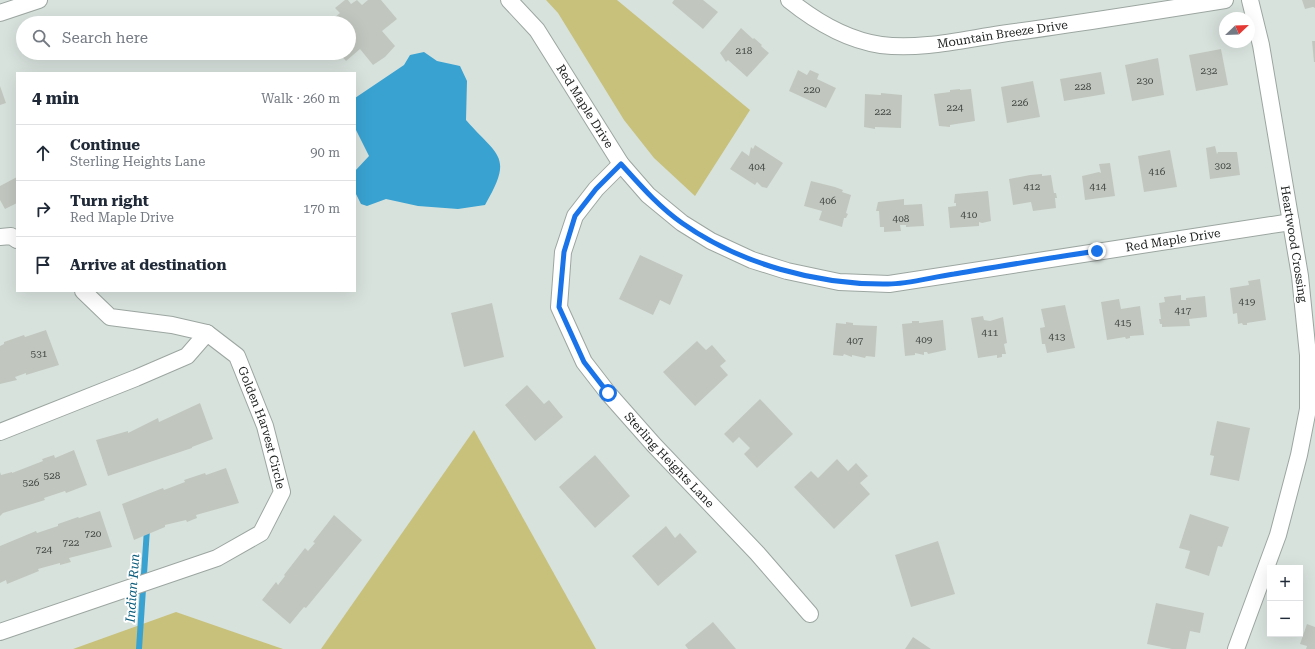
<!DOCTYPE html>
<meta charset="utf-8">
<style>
:root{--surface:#fff;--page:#f6f6f7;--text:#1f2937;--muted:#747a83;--line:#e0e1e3}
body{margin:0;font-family:"Roboto Serif",serif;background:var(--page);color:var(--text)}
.controls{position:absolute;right:12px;bottom:12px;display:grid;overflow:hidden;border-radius:0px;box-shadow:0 4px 16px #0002}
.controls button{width:36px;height:36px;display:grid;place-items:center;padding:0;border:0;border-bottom:1px solid var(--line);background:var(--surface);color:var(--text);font:20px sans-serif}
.compass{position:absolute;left:1219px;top:12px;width:36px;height:36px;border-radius:50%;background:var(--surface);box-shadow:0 4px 16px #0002;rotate:67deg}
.stop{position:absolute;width:12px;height:12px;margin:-9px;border:3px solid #1a73e8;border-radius:50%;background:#fff}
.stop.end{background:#1a73e8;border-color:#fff;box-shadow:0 1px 4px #0008}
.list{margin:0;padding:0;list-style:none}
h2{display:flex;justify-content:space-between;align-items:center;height:52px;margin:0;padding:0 16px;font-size:17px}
h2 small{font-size:13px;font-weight:400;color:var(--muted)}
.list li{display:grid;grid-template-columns:26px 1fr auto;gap:12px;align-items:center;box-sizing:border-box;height:56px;padding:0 16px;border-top:1px solid var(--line)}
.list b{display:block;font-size:15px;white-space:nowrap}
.list p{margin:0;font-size:13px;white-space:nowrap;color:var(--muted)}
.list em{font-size:13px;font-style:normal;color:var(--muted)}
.icon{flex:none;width:22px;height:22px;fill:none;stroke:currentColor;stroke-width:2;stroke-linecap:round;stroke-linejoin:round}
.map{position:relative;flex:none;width:1315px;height:649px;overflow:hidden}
.search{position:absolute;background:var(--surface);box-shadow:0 4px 16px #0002;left:16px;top:16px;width:340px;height:44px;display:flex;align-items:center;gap:10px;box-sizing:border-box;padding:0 14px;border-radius:22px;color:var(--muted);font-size:15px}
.panel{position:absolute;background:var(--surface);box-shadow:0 4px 16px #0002;left:16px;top:72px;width:340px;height:220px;border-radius:0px}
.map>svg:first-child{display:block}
.green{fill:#c8c17b}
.water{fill:#39a2d1}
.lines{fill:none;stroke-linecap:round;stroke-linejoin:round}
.stream{stroke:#39a2d1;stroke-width:6}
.building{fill:#c1c7bf}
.minor-casing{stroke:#9ca6a1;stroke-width:18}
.minor{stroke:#fff;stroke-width:16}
.route{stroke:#1a73e8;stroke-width:5}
.labels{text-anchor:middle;stroke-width:4;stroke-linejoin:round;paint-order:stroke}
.number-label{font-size:10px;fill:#454946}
.street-label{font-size:12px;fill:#1c1f1e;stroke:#fff}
.water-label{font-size:13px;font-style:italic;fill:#0b5d7d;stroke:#fff}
</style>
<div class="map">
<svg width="1315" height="649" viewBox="0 0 1315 649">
<rect width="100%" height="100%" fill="#d8e2dd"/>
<g class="green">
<polygon points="546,0 617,0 750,110 695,196 654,158 624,120 558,13"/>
<polygon points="474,430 596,649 321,649"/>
<polygon points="176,612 283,649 73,649"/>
</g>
<path class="water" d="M424,52l13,9 23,5 7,15 -1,39c32,37 48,35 19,85l-27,4 -40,-3 -32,-7 -19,7 -6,-2 -6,-12v-21l14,-15 -14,-28v-30l49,-33 6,-10z"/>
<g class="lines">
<polyline class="stream" points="139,649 147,529"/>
</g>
<g class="building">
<polygon points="345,0 348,0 351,4 357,0 362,5 368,0 381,0 397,19 382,31 395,46 385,57 373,65 360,49 346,61 339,53 349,53 349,23 338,23 334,18 340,13 335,8"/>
<polygon points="674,0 703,0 718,12 703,29 672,3"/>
<polygon points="1302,0 1315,0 1315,8 1313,7 1305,9"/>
<polygon points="741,28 753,39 754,38 762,45 761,46 769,53 747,77 728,60 726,62 720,53"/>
<polygon points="1312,41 1315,41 1315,62 1314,62"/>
<polygon points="1221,49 1228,85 1196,91 1189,55"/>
<polygon points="330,53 338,53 333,57"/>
<polygon points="1158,58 1164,95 1132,101 1125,65"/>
<polygon points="798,70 807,75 810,70 819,74 817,79 836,88 826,108 789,91"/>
<polygon points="1101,72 1105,94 1064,101 1060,79"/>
<polygon points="1033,81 1040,117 1007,123 1001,87"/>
<polygon points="0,86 6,103 0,105"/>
<polygon points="960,89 960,90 971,89 975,121 950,125 950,127 939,126 934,94 950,92 950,90"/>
<polygon points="881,93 902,95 901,128 875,127 875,129 864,127 865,94 881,95"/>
<polygon points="755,145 783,163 767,188 762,187 757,182 755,185 730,169 742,151 749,156 751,147 753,149"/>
<polygon points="1215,146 1217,154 1218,152 1237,152 1240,175 1210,179 1206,148"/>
<polygon points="1170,150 1177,187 1144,192 1138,156"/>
<polygon points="1110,163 1115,196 1085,200 1082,176 1099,172 1101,173 1099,164"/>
<polygon points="1042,174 1042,176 1051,175 1054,193 1056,193 1057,198 1055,198 1056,208 1033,211 1031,202 1013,205 1009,179 1030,175"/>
<polygon points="17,177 17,203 5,209 0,200 0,186"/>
<polygon points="811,181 835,187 843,190 842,192 851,195 846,213 848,214 846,218 844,218 842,227 819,220 822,211 804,206"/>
<polygon points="988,191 991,221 982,223 979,222 979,226 950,228 948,207 956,206 956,203 954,203 955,194"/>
<polygon points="904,199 904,205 922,204 924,226 906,227 906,225 900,225 901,231 884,232 884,227 880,227 879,211 876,211 878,202"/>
<polygon points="640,255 683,275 670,305 660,300 653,315 619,299"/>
<polygon points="1260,279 1266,320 1247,323 1247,325 1243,325 1242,323 1238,324 1237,313 1233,314 1230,288 1249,285 1248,281"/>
<polygon points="1181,295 1181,300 1186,300 1186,298 1205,296 1207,317 1189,319 1190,326 1162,327 1162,324 1160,324 1159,319 1161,319 1159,303 1165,302 1164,297"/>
<polygon points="1119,299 1121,309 1140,306 1144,335 1130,336 1130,338 1126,339 1125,337 1107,340 1101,302"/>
<polygon points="492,303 504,357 464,367 451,313"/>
<polygon points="1065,305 1075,348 1047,353 1045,344 1042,344 1040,328 1045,327 1041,309"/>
<polygon points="983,316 984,320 990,321 1003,317 1007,343 1004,344 1006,354 1002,354 1002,357 997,358 997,355 978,358 971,318"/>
<polygon points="943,320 946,350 928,354 927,352 924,352 924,355 915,353 915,355 905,356 902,324 912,323 912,321 919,321 919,323"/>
<polygon points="846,322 853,323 853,325 877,326 875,357 866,356 865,358 852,355 852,357 844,354 843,356 833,355 836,323 846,324"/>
<polygon points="46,330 59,365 26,375 26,373 15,377 17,380 0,384 0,346 4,344 4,342 24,335 25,337"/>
<polygon points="697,341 706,350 712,345 726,361 720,366 728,375 695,406 663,372"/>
<polygon points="527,385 544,404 549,400 563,417 535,441 505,405"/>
<polygon points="760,399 793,434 757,468 744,454 750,448 739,437 733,443 724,434"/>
<polygon points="200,403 213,439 192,447 192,448 108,476 96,440 128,431 128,433 158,418 159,422"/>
<polygon points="1217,421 1250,428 1239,481 1210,475 1214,456 1210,455"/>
<polygon points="74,450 87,485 66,493 65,491 44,498 45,500 3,513 0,516 0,472 1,475 12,472 12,473 43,461 42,459 54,455 55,458"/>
<polygon points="595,455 630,496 595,528 559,487"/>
<polygon points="837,459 848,471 856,463 868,476 860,483 870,494 834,529 794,487 811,471 818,478"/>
<polygon points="226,468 239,503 196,515 197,518 187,522 186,520 165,525 165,527 134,540 122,504 163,488 164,490 185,482 184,480 205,473 206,475"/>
<polygon points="100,511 112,547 69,558 71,562 60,565 60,563 38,569 39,571 7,584 6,580 0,583 0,546 36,531 37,533 58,526 58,524 78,517 79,518"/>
<polygon points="1190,514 1229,527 1222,547 1218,546 1209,576 1185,568 1190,551 1179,548"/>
<polygon points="334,515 362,540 306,608 304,607 290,624 262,600 276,582 278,585 285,576 284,575 305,548 308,551 315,543 313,542"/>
<polygon points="666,526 675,538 680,533 697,552 658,586 632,556"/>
<polygon points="938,541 955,594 911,607 895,555"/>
<polygon points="1156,603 1204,613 1200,633 1190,631 1186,649 1172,649 1147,644"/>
<polygon points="713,622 736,649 688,649 685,645"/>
<polygon points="1307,624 1315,627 1315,649 1306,649 1307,646 1300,644"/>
<polygon points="913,637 931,649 905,649"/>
</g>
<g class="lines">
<defs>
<g id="minor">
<path id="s1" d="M509,0l28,30 84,134 27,31 34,28 29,18 41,19 35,11 52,11 50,2 402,-62"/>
<path id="s2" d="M789,0c26,21 58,40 92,45 39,5 80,-5 120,-11 74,-10 149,-22 224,-34"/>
<polyline points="0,13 39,0"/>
<path id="s3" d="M621,164l-25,25 -21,27 -12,36 -4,55 25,55 24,31 46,52 103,108 53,61"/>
<polyline points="0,237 11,236 17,240"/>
<polyline points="83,291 110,317 172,325 207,333"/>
<path id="s4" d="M0,432l136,-54 51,-22 20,-23 30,23 28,70 17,66 -21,41 -44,25 -217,74"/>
<polyline points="1236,649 1278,535 1299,455 1308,409 1308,355 1300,276 1261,45 1250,0"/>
</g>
</defs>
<use href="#minor" class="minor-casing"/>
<use href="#minor" class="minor"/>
</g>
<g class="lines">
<path class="route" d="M608,393l-24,-31 -25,-55 5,-55 11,-36 21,-27 25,-25c19,21 38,43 61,59 58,41 135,62 206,61 21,0 44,-7 66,-10 48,-8 95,-16 143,-23"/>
</g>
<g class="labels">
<g class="number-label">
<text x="744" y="54">218</text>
<text x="1209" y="74">232</text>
<text x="1145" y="84">230</text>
<text x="1083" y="90">228</text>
<text x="812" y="93">220</text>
<text x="1020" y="106">226</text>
<text x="955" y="111">224</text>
<text x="883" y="115">222</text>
<text x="1223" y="169">302</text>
<text x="757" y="170">404</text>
<text x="1157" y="175">416</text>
<text x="1032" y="190">412</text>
<text x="1098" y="190">414</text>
<text x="828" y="204">406</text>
<text x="969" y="218">410</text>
<text x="901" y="222">408</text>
<text x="1247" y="305">419</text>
<text x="1183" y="314">417</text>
<text x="1123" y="326">415</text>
<text x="990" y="336">411</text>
<text x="1057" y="340">413</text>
<text x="924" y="343">409</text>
<text x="855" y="344">407</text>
<text x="39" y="357">531</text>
<text x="52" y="479">528</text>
<text x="31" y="486">526</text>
<text x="93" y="537">720</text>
<text x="71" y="546">722</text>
<text x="44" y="553">724</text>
</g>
<g class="street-label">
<text dy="4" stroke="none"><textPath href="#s2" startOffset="226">Mountain Breeze Drive</textPath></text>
<text dy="4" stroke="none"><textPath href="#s1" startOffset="131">Red Maple Drive</textPath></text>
<text dy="4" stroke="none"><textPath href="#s1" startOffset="791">Red Maple Drive</textPath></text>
<text transform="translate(1294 244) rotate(81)" y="4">Heartwood Crossing</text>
<text dy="4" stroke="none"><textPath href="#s4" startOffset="346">Golden Harvest Circle</textPath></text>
<text dy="4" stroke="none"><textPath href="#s3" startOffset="353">Sterling Heights Lane</textPath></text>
</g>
<g class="water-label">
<text transform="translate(132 588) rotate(-86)" y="5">Indian Run</text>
</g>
</g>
</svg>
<div class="controls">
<button>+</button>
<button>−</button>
</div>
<svg class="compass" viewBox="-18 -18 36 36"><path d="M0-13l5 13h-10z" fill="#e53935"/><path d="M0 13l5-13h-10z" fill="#747a83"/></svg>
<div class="stop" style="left:608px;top:393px"></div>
<div class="stop end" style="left:1097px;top:251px"></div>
<div class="search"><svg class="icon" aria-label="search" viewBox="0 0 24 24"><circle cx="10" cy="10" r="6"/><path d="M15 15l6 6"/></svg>Search here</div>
<section class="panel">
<h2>4 min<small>Walk · 260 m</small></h2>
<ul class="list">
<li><svg class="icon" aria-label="ahead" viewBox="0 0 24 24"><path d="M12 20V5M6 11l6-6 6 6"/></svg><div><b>Continue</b><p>Sterling Heights Lane</p></div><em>90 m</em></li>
<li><svg class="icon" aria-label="right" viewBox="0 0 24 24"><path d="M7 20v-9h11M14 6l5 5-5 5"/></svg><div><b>Turn right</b><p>Red Maple Drive</p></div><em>170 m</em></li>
<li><svg class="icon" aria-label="arrive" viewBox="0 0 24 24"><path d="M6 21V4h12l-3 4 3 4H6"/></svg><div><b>Arrive at destination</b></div></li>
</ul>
</section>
</div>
